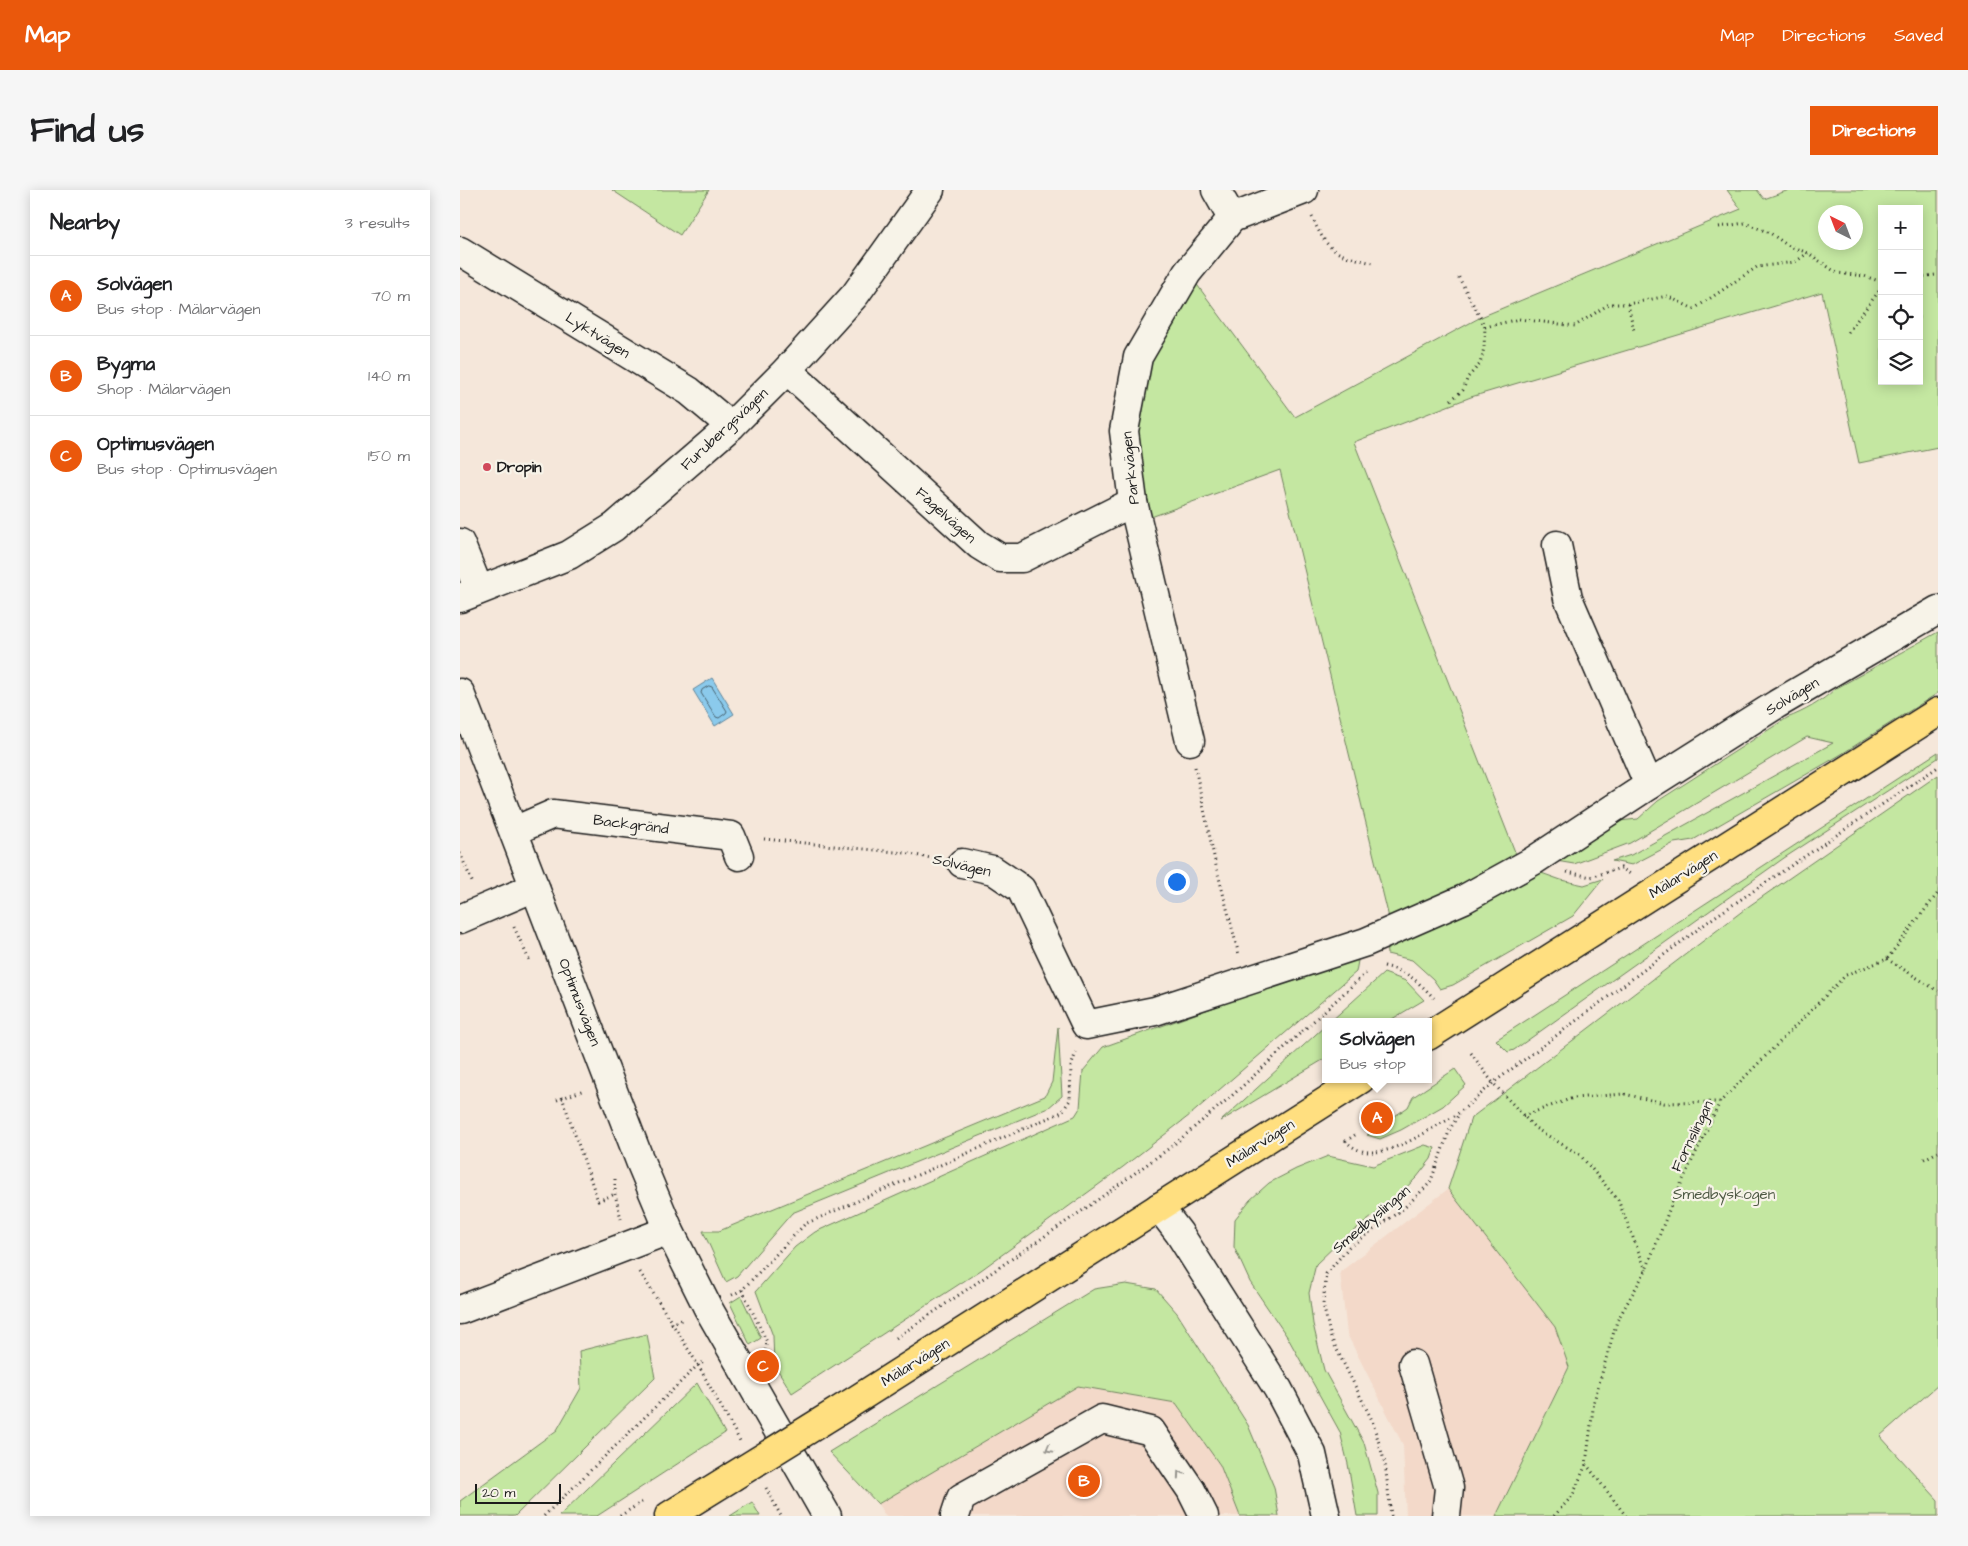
<!DOCTYPE html>
<meta charset="utf-8">
<style>
:root{--surface:#fff;--page:#f6f6f6;--text:#202124;--muted:#757577;--line:#e0e0e0;--accent:#ea580c}
body{margin:0;font-family:"Architects Daughter",sans-serif;background:var(--page);color:var(--text)}
.controls{position:absolute;right:15px;top:15px;display:grid;overflow:hidden;border-radius:0px;box-shadow:0 2px 12px #0003}
.controls button{width:45px;height:45px;display:grid;place-items:center;padding:0;border:0;border-bottom:1px solid var(--line);background:var(--surface);color:var(--text);font:25px sans-serif}
.compass{position:absolute;left:1358px;top:15px;width:45px;height:45px;border-radius:50%;background:var(--surface);box-shadow:0 2px 12px #0003;rotate:318deg}
.scale{position:absolute;left:15px;bottom:12px;width:86px;box-sizing:border-box;padding-left:5px;border:2px solid #1c1c1c;border-top:0;font-size:14px;line-height:18px;white-space:nowrap;color:#1c1c1c;-webkit-text-stroke:4px #f7f3e8;paint-order:stroke}
.you{position:absolute;left:716px;top:691px;width:18px;height:18px;margin:-12px;border:4px solid #fff;border-radius:50%;background:#1a73e8;box-shadow:0 0 0 8px #1a73e833}
.badge{display:grid;place-items:center;width:32px;height:32px;border-radius:50%;background:var(--accent);color:#fff;font-size:16px;font-weight:700}
.pin{position:absolute;translate:-50% -50%;border:2px solid #fff;box-shadow:0 1px 5px #0006}
.popup{position:absolute;left:862px;top:828px;width:110px;height:65px;box-sizing:border-box;display:grid;place-content:center;border-radius:0px;background:var(--surface);filter:drop-shadow(0 1px 4px #0005);font-size:16px;white-space:nowrap;color:var(--muted)}
.popup b{font-size:19px;color:var(--text)}
.popup::after{content:'';position:absolute;left:50%;top:100%;margin-left:-10px;border:10px solid transparent;border-top-color:var(--surface)}
.list{margin:0;padding:0;list-style:none}
h2{display:flex;justify-content:space-between;align-items:center;height:65px;margin:0;padding:0 20px;font-size:21px}
h2 small{font-size:16px;font-weight:400;color:var(--muted)}
.list li{display:grid;grid-template-columns:32px 1fr auto;gap:15px;align-items:center;box-sizing:border-box;height:80px;padding:0 20px;border-top:1px solid var(--line)}
.list b{display:block;font-size:19px;white-space:nowrap}
.list p{margin:0;font-size:16px;white-space:nowrap;color:var(--muted)}
.list em{font-size:16px;font-style:normal;color:var(--muted)}
.icon{flex:none;width:28px;height:28px;fill:none;stroke:currentColor;stroke-width:2;stroke-linecap:round;stroke-linejoin:round}
.map{position:relative;flex:none;width:1478px;height:1326px;overflow:hidden;border-radius:0px}
header{display:flex;align-items:center;gap:30px;box-sizing:border-box;height:70px;padding:0 25px;background:var(--accent);color:#fff}
header strong{font-size:24px}
nav{display:flex;gap:28px;margin-inline-start:auto;font-size:18px}
.intro{display:flex;align-items:center;justify-content:space-between;box-sizing:border-box;height:120px;padding:0 30px}
h1{margin:0;font-size:35px}
.button{padding:12px 22px;border-radius:0px;background:var(--accent);color:#fff;font-size:18px;font-weight:700}
main{display:flex;gap:30px;padding:0 30px}
aside{flex:1;background:var(--surface);border-radius:0px;box-shadow:0 2px 12px #0003}
.map>svg:first-child{display:block}
.built{fill:#f3d9c9}
.green{fill:#c4e7a1;stroke:#70825e;fill-rule:evenodd}
.water{fill:#8bcaec;stroke:#5f8499}
.lines{fill:none;stroke-linecap:round;stroke-linejoin:round}
.shore{stroke:#48626f;stroke-width:1}
.minor-casing{stroke:#1c1c1c;stroke-width:31}
.major-casing{stroke:#1c1c1c;stroke-width:31}
.path{stroke:#1c1c1c;stroke-width:3;stroke-dasharray:1 4;stroke-linecap:butt}
.minor{stroke:#f7f3e8;stroke-width:28}
.major{stroke:#ffdf80;stroke-width:28}
.major-bridge-casing{stroke:#1c1c1c;stroke-width:31;stroke-linecap:butt}
.major-bridge{stroke:#ffdf80;stroke-width:28}
.oneway{stroke:#94928c}
.poi-dot{fill:#d1495b;stroke:#f7f3e8;stroke-width:2}
.labels{text-anchor:middle;stroke-width:4.5;stroke-linejoin:round;paint-order:stroke}
.street-label{font-size:15px;fill:#1c1c1c;stroke:#f7f3e8}
.poi-label{font-size:15px;font-weight:bold;fill:#1c1c1c;stroke:#f7f3e8;text-anchor:start}
.park-label{font-size:15px;fill:#4e5944;stroke:#f7f3e8}
</style>
<header>
<strong>Map</strong>
<nav><a>Map</a><a>Directions</a><a>Saved</a></nav>
</header>
<div class="intro"><h1>Find us</h1><a class="button">Directions</a></div>
<main>
<aside>
<h2>Nearby<small>3 results</small></h2>
<ul class="list">
<li><span class="badge">A</span><div><b>Solvägen</b><p>Bus stop · Mälarvägen</p></div><em>70 m</em></li>
<li><span class="badge">B</span><div><b>Bygma</b><p>Shop · Mälarvägen</p></div><em>140 m</em></li>
<li><span class="badge">C</span><div><b>Optimusvägen</b><p>Bus stop · Optimusvägen</p></div><em>150 m</em></li>
</ul>
</aside>
<div class="map">
<svg width="1478" height="1326" viewBox="0 0 1478 1326">
<rect width="100%" height="100%" fill="#f5e7da"/>
<filter id="ink" filterUnits="userSpaceOnUse"><feTurbulence type="fractalNoise" baseFrequency=".02" numOctaves="2"/><feDisplacementMap in="SourceGraphic" scale="10" xChannelSelector="R" yChannelSelector="G"/><feConvolveMatrix kernelMatrix="1 2 1 2 8 2 1 2 1" color-interpolation-filters="sRGB"/></filter>
<g filter="url(#ink)">
<g class="built">
<polygon points="988,999 1095,1137 1109,1177 1036,1326 946,1326 943,1255 887,1144 880,1082"/>
<polygon points="617,1196 716,1213 760,1275 780,1326 425,1326 418,1314"/>
</g>
<g class="green">
<polygon points="152,0 249,0 220,45"/>
<path d="M1267,0h30l7,9 25,-9h149v257l-79,16 -37,-171 -351,105 -117,45 163,415 -127,65 -110,-452 -129,47 -15,-80 12,-77 47,-78 100,135 186,-100 260,-108zM1422,19h37v172h-37zM1366,22h30v30h-30z"/>
<path d="M1478,442v61l-98,62 -147,85 -19,3 -42,22 -20,-4 19,-6 202,-112 -26,-6 -177,106 -56,21 -18,-3 63,-40 19,-2 20,-18 129,-83c18,-7 34,-16 48,-29z"/>
<polygon points="1478,562 1478,568 1324,668 1054,860 1048,862 1036,850"/>
<polygon points="1478,585 1478,1195 1420,1246 1478,1310 1478,1326 1036,1326 1109,1177 1095,1137 988,999 1011,928 1289,716"/>
<polygon points="1073,680 1101,690 1124,695 1143,689 1113,726 993,795 980,799 973,789 952,770 927,764 926,752"/>
<polygon points="889,769 898,771 896,782 730,925 663,977 521,1080 332,1203 314,1174 313,1146 296,1101 335,1057 355,1042 615,926 620,918 623,881 643,857"/>
<polygon points="924,783 946,791 964,810 927,832 870,832"/>
<polygon points="866,835 866,868 761,931"/>
<polygon points="598,837 602,906 588,918 332,1023 277,1086 266,1092 243,1041 259,1041 585,906 592,892"/>
<polygon points="995,879 1006,895 983,916 941,940 920,949 907,945 948,917 953,907"/>
<polygon points="965,955 975,958 971,969 957,987 928,1015 880,1051 856,1074 849,1103 853,1134 864,1180 904,1253 918,1303 918,1326 897,1326 888,1274 880,1242 828,1148 790,1092 774,1057 775,1029 790,1010 809,993 836,979 868,966 913,976"/>
<polygon points="666,1094 696,1099 717,1123 788,1235 814,1297 819,1326 780,1326 760,1275 716,1213 618,1196 418,1314 369,1262 634,1099"/>
<polygon points="281,1106 301,1148 290,1155 270,1113"/>
<polygon points="187,1144 195,1188 55,1326 0,1326 0,1311 97,1240 121,1198 119,1161"/>
<polygon points="237,1193 265,1243 137,1326 99,1326"/>
<polygon points="292,1312 300,1326 270,1326"/>
</g>
<polygon class="water" points="252,488 274,524 255,536 233,500"/>
<g class="lines">
<polygon class="shore" points="249,496 252,497 267,521 266,523 259,528 256,527 241,503 242,500"/>
<defs>
<g id="minor">
<polyline points="756,0 772,28"/>
<polyline points="0,61 229,201 271,236"/>
<polyline points="327,180 519,355 540,368 562,368 673,312"/>
<polyline points="0,353 19,400"/>
<polyline points="1097,355 1108,408 1189,595"/>
<polyline points="0,408 109,365 154,337 271,236 327,180 395,105 470,0"/>
<polyline points="0,503 180,971 209,1040 248,1118 367,1326"/>
<polyline points="730,551 673,312 664,241 678,167 727,83 772,28 844,0"/>
<polyline points="54,641 93,624 271,646 279,666"/>
<polyline points="502,673 533,680 561,699 626,835 695,821 906,752 1004,709 1073,671 1189,595 1317,514 1478,420"/>
<polyline points="0,729 75,697"/>
<polyline points="699,1017 719,1043 818,1199 852,1264 866,1326"/>
<polyline points="0,1120 209,1040"/>
<polyline points="953,1174 989,1298 986,1326"/>
<polyline points="495,1326 501,1308 642,1229 691,1241 731,1300 744,1326"/>
</g>
<g id="major">
<polyline points="968,846 1478,522"/>
<polyline points="388,1215 901,889"/>
<polyline points="209,1326 272,1287"/>
</g>
</defs>
<use href="#minor" class="minor-casing"/>
<use href="#major" class="major-casing"/>
<g class="path">
<path d="M852,27c17,37 23,37 61,46"/>
<polyline points="1259,37 1285,33 1310,43 1327,55 1348,63 1377,83 1404,86 1422,92"/>
<polyline points="1459,87 1475,85 1478,87"/>
<polyline points="1168,114 1174,141"/>
<polyline points="1025,137 1059,129 1115,136 1149,114 1168,114 1207,106 1234,119 1297,77 1335,72 1348,63"/>
<polyline points="1388,142 1422,97"/>
<polyline points="991,210 1003,200 1008,187 1020,174 1024,158 1025,137 997,84"/>
<polyline points="735,577 756,676 779,765"/>
<polyline points="304,649 445,663 476,669"/>
<polyline points="0,663 13,694"/>
<polyline points="1107,682 1131,687 1161,678 1172,685"/>
<polyline points="54,737 70,772"/>
<polyline points="1427,769 1478,801"/>
<path d="M924,776c25,6 32,14 50,32"/>
<polyline points="1011,863 1033,893 1075,938 1120,965 1158,1010 1186,1080"/>
<polyline points="102,907 138,1011 155,1004"/>
<polyline points="97,910 124,900"/>
<polyline points="1063,926 1113,908 1164,904 1204,913 1260,912"/>
<path d="M895,945l-9,6c24,27 68,-2 92,-16 8,-4 16,-8 23,-14 11,-9 22,-19 32,-28l220,-165 225,-151"/>
<polyline points="1464,969 1478,962"/>
<polyline points="155,989 155,1004 161,1029"/>
<polyline points="180,1082 238,1175 280,1251"/>
<polyline points="282,1100 307,1152 305,1161"/>
<polyline points="272,1105 282,1100 345,1034 602,922 610,910 611,877 616,862"/>
<polyline points="211,1134 224,1129"/>
<polyline points="436,1148 629,1016 711,957 775,903 906,783"/>
<polyline points="1126,1274 1166,1326"/>
<polyline points="306,1298 321,1326"/>
<polyline points="84,1326 238,1175 246,1171"/>
<polyline points="160,1326 185,1310"/>
<polyline points="931,1326 925,1273 912,1230 871,1148 863,1114 866,1084 889,1057 943,1019 970,993 990,939 999,924"/>
<polyline points="1094,1326 1113,1305 1126,1274 1134,1211 1157,1131 1186,1080 1211,1015 1260,912 1386,785 1427,769 1478,703"/>
</g>
<use href="#minor" class="minor"/>
<use href="#major" class="major"/>
<defs>
<polyline id="major-bridge" points="272,1287 388,1215"/>
</defs>
<use href="#major-bridge" class="major-bridge-casing"/>
<use href="#major-bridge" class="major-bridge"/>
</g>
<defs><path id="oneway-chevron" d="M-2-3.5L2.5 0L-2 3.5" fill="none" stroke-width="1.6" stroke-linecap="round" stroke-linejoin="round" transform="scale(1.25)"/></defs>
<g class="oneway">
<use href="#oneway-chevron" transform="translate(589 1259) rotate(151)"/>
<use href="#oneway-chevron" transform="translate(720 1284) rotate(-125)"/>
</g>
</g>
<circle class="poi-dot" cx="27" cy="277" r="5"/>
<g class="labels">
<g class="street-label">
<text transform="translate(138 145) rotate(32)" y="5">Lyktvägen</text>
<text transform="translate(264 239) rotate(-43)" y="5">Furubergsvägen</text>
<text transform="translate(670 278) rotate(-96)" y="5">Parkvägen</text>
<text transform="translate(486 325) rotate(42)" y="5">Fågelvägen</text>
<text transform="translate(1332 506) rotate(-31)" y="5">Solvägen</text>
<text transform="translate(171 634) rotate(7)" y="5">Backgränd</text>
<text transform="translate(502 675) rotate(13)" y="5">Solvägen</text>
<text transform="translate(1223 684) rotate(-32)" y="5">Mälarvägen</text>
<text transform="translate(120 812) rotate(69)" y="5">Optimusvägen</text>
<text transform="translate(1232 946) rotate(-64)" y="5">Fornslingan</text>
<text transform="translate(800 953) rotate(-32)" y="5">Mälarvägen</text>
<text transform="translate(911 1029) rotate(-40)" y="5">Smedbyslingan</text>
<text transform="translate(455 1172) rotate(-32)" y="5">Mälarvägen</text>
</g>
<g class="poi-label">
<text x="37" y="282">Dropin</text>
</g>
<g class="park-label">
<text x="1264" y="1009">Smedbyskogen</text>
</g>
</g>
</svg>
<div class="controls">
<button>+</button>
<button>−</button>
<button><svg class="icon" aria-label="locate" viewBox="0 0 24 24"><circle cx="12" cy="12" r="6"/><path d="M12 2v4M12 18v4M2 12h4M18 12h4"/></svg></button>
<button><svg class="icon" aria-label="layers" viewBox="0 0 24 24"><path d="M12 4l9 5-9 5-9-5zM3 14l9 5 9-5"/></svg></button>
</div>
<svg class="compass" viewBox="-18 -18 36 36"><path d="M0-13l5 13h-10z" fill="#e53935"/><path d="M0 13l5-13h-10z" fill="#757577"/></svg>
<div class="scale">20 m</div>
<div class="you"></div>
<div class="pin badge" style="left:917px;top:928px">A</div>
<div class="popup"><b>Solvägen</b>Bus stop</div>
<div class="pin badge" style="left:624px;top:1291px">B</div>
<div class="pin badge" style="left:303px;top:1176px">C</div>
</div>
</main>
